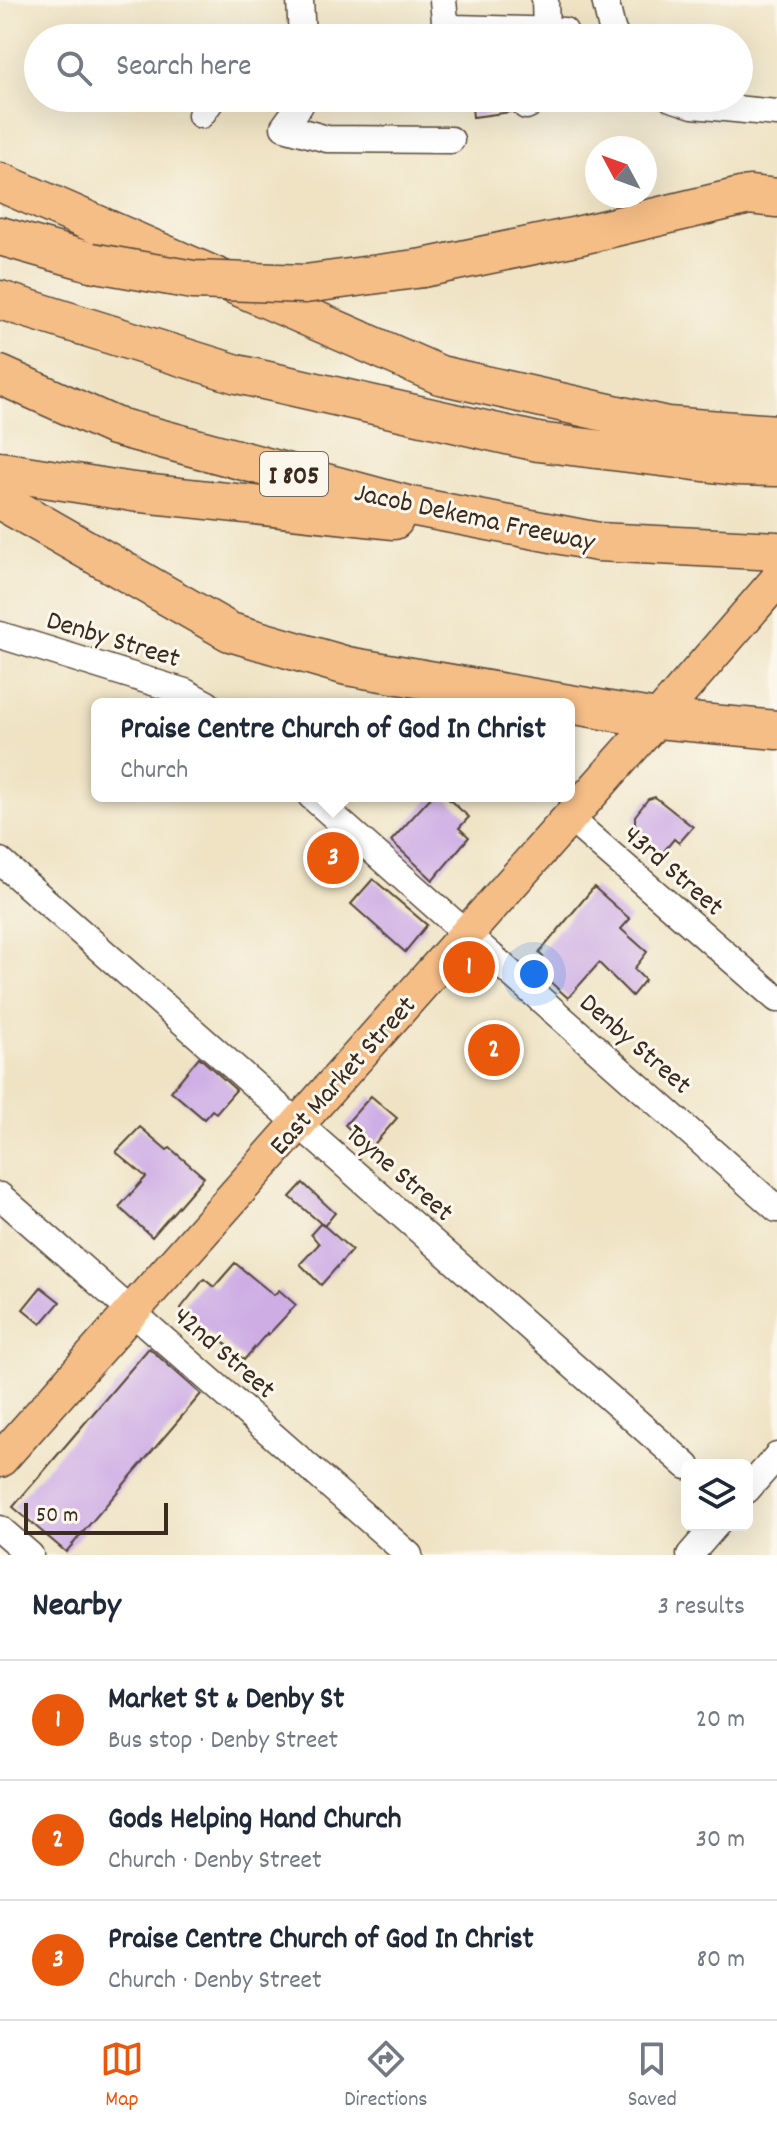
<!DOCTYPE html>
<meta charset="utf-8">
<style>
:root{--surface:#fff;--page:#f2f2f3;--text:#1f2937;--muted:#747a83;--line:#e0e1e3;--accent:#ea580c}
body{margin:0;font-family:Dekko,sans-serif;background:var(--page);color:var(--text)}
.controls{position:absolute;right:24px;bottom:24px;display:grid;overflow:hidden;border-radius:12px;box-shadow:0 8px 32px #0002}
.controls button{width:72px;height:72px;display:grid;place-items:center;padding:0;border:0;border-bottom:2px solid var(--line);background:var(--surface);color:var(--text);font:40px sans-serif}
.compass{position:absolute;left:585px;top:136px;width:72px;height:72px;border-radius:50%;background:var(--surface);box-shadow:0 8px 32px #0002;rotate:311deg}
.scale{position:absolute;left:24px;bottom:20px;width:144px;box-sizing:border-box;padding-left:8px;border:4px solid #3b2a1e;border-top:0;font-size:22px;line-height:28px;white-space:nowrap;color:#3b2a1e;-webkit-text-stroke:6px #fbf7ec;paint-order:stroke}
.you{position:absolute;left:534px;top:974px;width:28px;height:28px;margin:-20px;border:6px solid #fff;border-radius:50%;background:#1a73e8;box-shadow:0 0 0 12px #1a73e833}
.badge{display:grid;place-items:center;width:52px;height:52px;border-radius:50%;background:var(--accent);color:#fff;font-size:26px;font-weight:700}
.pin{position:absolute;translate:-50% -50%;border:4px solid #fff;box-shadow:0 2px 8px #0006}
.popup{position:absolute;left:91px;top:698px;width:484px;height:104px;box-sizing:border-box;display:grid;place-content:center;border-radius:12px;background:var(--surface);filter:drop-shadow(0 2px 6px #0005);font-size:26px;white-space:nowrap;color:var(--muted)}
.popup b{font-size:30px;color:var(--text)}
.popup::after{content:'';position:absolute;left:50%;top:100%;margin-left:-16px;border:16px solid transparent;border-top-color:var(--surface)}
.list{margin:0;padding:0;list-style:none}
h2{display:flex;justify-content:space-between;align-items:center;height:104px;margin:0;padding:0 32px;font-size:34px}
h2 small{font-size:26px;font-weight:400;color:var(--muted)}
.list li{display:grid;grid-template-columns:52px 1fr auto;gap:24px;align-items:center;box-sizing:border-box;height:120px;padding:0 32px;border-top:2px solid var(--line)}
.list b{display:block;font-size:30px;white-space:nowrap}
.list p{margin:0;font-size:26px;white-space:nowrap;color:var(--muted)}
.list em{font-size:26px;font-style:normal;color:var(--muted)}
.icon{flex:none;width:44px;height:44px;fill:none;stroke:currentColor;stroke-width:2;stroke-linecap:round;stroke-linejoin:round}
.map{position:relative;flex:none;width:777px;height:1555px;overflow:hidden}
.search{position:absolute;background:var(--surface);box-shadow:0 8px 32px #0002;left:24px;right:24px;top:24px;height:88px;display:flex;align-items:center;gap:20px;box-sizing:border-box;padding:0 28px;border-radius:44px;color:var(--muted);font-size:30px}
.sheet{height:464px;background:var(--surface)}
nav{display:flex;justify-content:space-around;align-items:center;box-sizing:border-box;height:112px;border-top:2px solid var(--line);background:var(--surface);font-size:22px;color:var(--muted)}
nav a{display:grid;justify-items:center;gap:4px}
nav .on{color:var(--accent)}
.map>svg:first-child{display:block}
.building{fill:#ceade5}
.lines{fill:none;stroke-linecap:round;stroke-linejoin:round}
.minor-casing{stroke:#564637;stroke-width:29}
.major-casing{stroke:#564637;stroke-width:37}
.highway-casing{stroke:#564637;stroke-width:41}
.minor{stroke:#fff;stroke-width:26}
.major{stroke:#f6be87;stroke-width:34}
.highway{stroke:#f6be87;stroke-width:38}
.highway-bridge-casing{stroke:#564637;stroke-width:41;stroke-linecap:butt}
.highway-bridge{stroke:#f6be87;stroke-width:38}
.labels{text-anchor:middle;stroke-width:6;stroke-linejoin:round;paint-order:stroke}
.shield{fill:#fbf7ec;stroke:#75685c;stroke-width:2}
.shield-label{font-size:26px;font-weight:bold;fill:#3b2a1e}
.street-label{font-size:28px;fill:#3b2a1e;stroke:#fbf7ec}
</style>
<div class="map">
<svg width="777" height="1555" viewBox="0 0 777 1555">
<rect width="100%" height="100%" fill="#fbf7ec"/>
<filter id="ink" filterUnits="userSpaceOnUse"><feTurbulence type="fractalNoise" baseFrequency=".0125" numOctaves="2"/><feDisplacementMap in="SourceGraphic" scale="16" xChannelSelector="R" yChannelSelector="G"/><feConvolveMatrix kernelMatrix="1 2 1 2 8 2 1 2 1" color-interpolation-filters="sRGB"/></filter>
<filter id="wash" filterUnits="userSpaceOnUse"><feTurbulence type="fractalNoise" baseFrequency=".006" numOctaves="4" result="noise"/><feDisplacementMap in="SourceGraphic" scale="32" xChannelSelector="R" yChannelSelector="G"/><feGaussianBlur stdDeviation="1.8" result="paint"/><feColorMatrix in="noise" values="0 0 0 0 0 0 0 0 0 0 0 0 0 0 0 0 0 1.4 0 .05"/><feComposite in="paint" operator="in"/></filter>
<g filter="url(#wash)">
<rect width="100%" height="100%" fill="#efe3c4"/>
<g id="blocks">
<g class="building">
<polygon points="471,98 512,98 510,106 511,112 473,117"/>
<polygon points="432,796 445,796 469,817 459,828 469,837 433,880 391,841"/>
<polygon points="655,797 693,827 679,843 674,839 660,856 639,838 635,825 635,816 648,799"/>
<polygon points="373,879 427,925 405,952 351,904"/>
<polygon points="594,887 630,919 621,929 647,952 634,969 645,980 632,996 599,963 568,998 535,968 544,958 539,953"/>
<polygon points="199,1057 236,1090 216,1113 212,1110 204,1119 171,1091"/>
<polygon points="371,1096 397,1118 370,1149 345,1125"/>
<polygon points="140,1127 167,1150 170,1148 204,1177 152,1237 119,1207 146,1177 116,1152"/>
<polygon points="303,1183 335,1213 324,1226 290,1197"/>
<polygon points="321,1223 352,1250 321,1285 300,1264 319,1244 311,1234"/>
<polygon points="235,1263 274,1295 279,1290 296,1305 268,1335 267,1333 244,1360 218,1337 217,1339 181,1308 204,1279 214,1287"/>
<polygon points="41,1287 60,1302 41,1324 23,1309"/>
<polygon points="149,1348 201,1394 66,1552 13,1507"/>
</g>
</g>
</g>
<g filter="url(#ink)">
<use href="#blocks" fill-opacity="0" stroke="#564637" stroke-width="2"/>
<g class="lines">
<defs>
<g id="minor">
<polyline points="300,0 302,38"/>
<polyline points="443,0 445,21 454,28 564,31"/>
<polyline points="545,0 546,31"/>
<polyline points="605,0 612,29 616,38"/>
<polyline points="301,98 300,105 284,127 327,139 451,140"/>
<polyline points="671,98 693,105 777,113"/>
<polyline points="526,106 542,98"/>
<polyline points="201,115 213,98"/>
<polyline points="0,635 185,692 207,704"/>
<polyline points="311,796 777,1209"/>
<polyline points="568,817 777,999"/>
<polyline points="0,861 687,1466"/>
<polyline points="0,1196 409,1555"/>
<polyline points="747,1490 777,1456"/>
<polyline points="0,1529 30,1555"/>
<polyline points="690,1555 716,1525"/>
</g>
<polyline id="major" points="0,1460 657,719 777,580"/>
<g id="highway">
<polyline points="0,182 440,375 667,426 777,434"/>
<polyline points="0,236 91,262"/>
<polyline points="423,268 577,236 749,195 777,198"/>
<polyline points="0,300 237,374 538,442 736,466 777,467"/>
<polyline points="0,375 114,426 411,506 598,542 777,551"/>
<polyline points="0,471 133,492 394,520"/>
<polyline points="0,500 230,632 347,666 657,719 777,730"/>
</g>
</defs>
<use href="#minor" class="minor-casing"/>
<use href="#major" class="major-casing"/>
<use href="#highway" class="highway-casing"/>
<use href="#minor" class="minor"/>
<use href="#major" class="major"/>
<use href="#highway" class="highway"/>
<defs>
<polyline id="highway-bridge" points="91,262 193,280 305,284 423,268"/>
</defs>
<use href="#highway-bridge" class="highway-bridge-casing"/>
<use href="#highway-bridge" class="highway-bridge"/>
</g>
</g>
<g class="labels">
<rect class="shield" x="260" y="452" width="68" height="44" rx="6"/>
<g class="shield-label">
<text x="294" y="483">I 805</text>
</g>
<g class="street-label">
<text transform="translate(475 515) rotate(12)" y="10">Jacob Dekema Freeway</text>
<text transform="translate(114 637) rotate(17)" y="10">Denby Street</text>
<text transform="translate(675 869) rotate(41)" y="10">43rd Street</text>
<text transform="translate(637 1042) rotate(41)" y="10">Denby Street</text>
<text transform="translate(341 1074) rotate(-48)" y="10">East Market Street</text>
<text transform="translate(401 1171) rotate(41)" y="10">Toyne Street</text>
<text transform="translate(226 1351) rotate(41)" y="10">42nd Street</text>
</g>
</g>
</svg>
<div class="controls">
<button><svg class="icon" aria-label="layers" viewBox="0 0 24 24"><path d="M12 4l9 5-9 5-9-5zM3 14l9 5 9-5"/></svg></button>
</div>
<svg class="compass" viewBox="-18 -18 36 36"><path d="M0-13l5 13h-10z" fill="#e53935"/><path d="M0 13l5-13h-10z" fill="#747a83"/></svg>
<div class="scale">50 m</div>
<div class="you"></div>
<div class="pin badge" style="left:469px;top:967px">1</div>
<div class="pin badge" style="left:494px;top:1050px">2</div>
<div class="pin badge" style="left:333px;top:858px">3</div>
<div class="popup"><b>Praise Centre Church of God In Christ</b>Church</div>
<div class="search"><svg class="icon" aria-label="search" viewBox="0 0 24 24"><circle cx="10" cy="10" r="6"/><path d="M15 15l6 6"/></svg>Search here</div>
</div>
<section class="sheet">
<h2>Nearby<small>3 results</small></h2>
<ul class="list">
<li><span class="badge">1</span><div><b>Market St &amp; Denby St</b><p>Bus stop · Denby Street</p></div><em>20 m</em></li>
<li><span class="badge">2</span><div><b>Gods Helping Hand Church</b><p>Church · Denby Street</p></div><em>30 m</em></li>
<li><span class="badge">3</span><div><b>Praise Centre Church of God In Christ</b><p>Church · Denby Street</p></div><em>80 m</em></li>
</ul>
</section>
<nav>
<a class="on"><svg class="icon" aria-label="map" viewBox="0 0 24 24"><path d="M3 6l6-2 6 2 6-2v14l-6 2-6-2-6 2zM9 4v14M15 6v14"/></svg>Map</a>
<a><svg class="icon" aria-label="directions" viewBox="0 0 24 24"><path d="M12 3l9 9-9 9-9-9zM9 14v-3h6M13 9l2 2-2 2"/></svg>Directions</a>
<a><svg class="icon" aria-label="saved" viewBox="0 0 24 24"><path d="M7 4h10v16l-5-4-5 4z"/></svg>Saved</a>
</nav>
